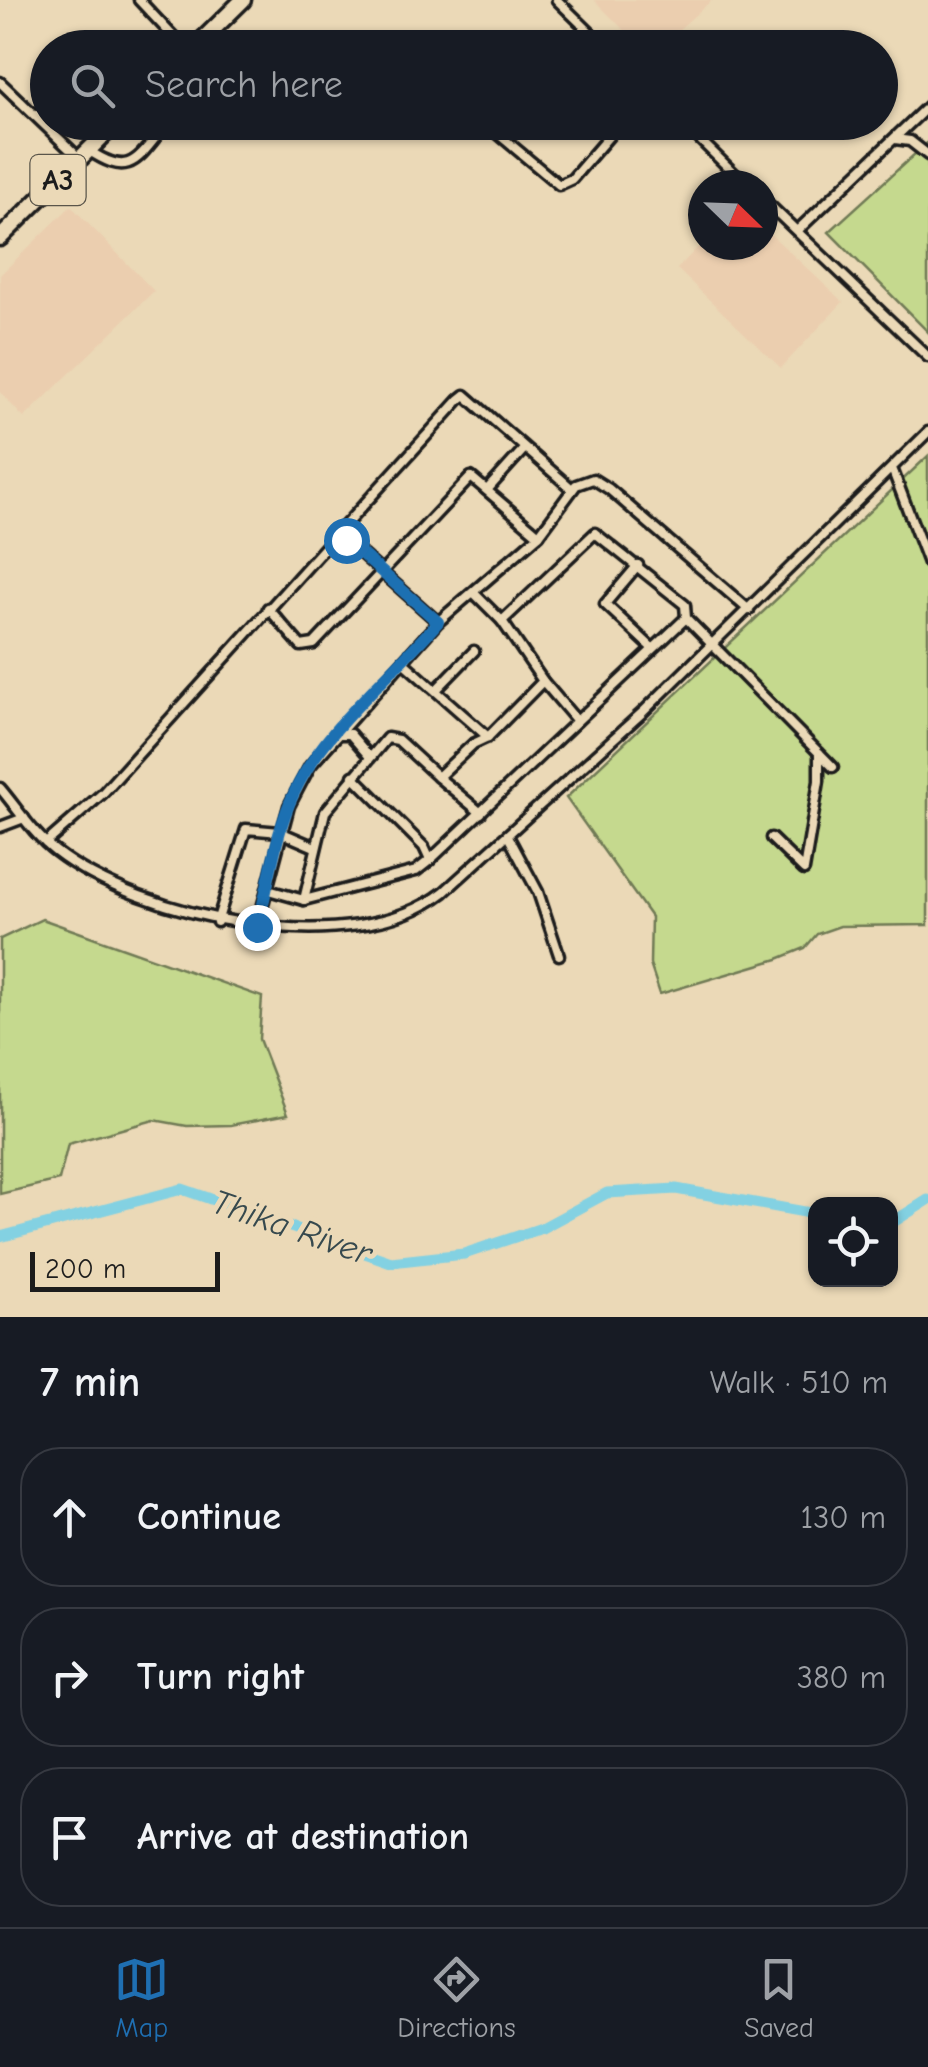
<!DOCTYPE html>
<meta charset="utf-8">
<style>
:root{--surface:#171b24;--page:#242831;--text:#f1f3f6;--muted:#9ea1a6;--line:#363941;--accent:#1f6fb2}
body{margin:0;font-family:"Comic Neue",sans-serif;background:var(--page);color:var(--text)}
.controls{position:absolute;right:30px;bottom:30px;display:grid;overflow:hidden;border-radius:20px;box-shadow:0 2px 8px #0004}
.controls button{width:90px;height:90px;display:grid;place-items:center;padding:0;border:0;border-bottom:2px solid var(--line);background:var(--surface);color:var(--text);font:50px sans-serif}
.compass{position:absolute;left:688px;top:170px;width:90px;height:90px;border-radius:50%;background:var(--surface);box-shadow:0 2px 8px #0004;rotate:113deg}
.scale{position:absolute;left:30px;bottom:25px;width:190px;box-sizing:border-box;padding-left:10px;border:5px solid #1c1c1c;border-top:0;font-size:28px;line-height:35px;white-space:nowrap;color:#1c1c1c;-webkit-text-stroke:8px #ebd9b7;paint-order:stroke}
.stop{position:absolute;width:30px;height:30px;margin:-22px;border:8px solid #1f6fb2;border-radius:50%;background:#fff}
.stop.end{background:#1f6fb2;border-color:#fff;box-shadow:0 2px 10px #0008}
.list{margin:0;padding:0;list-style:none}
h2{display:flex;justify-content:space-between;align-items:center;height:130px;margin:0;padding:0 40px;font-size:42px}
h2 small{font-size:32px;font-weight:400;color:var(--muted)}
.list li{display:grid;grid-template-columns:65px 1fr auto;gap:30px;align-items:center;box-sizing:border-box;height:140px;margin:0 20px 20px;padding:0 20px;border:2px solid var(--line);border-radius:40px}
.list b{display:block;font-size:38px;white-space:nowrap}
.list em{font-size:32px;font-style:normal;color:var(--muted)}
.icon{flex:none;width:55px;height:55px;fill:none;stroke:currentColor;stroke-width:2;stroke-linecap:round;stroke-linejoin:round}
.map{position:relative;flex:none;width:928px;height:1317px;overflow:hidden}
.search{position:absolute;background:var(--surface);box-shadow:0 2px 8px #0004;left:30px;right:30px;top:30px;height:110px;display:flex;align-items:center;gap:25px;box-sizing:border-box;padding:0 35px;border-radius:55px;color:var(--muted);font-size:38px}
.sheet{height:610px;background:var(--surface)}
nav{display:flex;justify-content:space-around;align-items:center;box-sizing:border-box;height:140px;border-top:2px solid var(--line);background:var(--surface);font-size:28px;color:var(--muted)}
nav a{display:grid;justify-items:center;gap:5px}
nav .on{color:var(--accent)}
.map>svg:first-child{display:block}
.built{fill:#ebceaf}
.green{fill:#c5d98e;stroke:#707a55;stroke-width:2.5}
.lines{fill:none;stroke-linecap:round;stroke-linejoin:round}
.river{stroke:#83d1e2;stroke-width:11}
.street-casing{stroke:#1c1c1c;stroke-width:15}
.highway-casing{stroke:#1c1c1c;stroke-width:21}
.street{stroke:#ebd9b7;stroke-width:8}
.highway{stroke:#ebd9b7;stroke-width:14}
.route{stroke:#1f6fb2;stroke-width:12}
.labels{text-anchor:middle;stroke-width:10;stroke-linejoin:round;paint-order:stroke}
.shield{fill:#ebd9b7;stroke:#5a554a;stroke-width:2.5}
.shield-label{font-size:30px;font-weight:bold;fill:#1c1c1c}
.water-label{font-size:35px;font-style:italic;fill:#36494e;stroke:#ebd9b7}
</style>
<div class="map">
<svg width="928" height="1317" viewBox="0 0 928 1317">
<rect width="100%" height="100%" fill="#ebd9b7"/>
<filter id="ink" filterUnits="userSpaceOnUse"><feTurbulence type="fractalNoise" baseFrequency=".01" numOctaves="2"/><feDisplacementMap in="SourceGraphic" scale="20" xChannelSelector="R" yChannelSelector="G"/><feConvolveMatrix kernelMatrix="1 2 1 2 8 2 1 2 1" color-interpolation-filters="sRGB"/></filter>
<g filter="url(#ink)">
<g class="built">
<polygon points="594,0 712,0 658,48 641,47"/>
<polygon points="71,206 154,291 24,418 0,392 0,275"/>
<polygon points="763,227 843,302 781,368 677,269 703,242 763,245"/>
</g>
<g class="green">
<polygon points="928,142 928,332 829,232"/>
<polygon points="928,456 928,925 840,926 817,934 805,948 778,959 660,994 650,964 651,917 566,798"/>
<polygon points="42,919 262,997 259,1039 288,1114 231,1125 187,1126 154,1120 68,1144 59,1180 0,1194 0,939"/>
</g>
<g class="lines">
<g class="river">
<polyline points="890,1224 928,1200"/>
<polyline points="0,1237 182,1189 391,1262 464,1254 542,1228 607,1193 676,1189 816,1214"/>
</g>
<defs>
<g id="street">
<polyline points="139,0 184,48"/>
<polyline points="557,0 606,48"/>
<polyline points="444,34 459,48"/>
<polyline points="0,82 79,158"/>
<polyline points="36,116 48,106"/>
<polyline points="484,122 559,185 572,179 621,122"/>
<polyline points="682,122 746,185"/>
<polyline points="895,139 910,141 928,155"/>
<path d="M88,150c41,27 47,13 75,-22"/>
<polyline points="763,199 928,357"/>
<polyline points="798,230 928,106"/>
<polyline points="893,471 928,563"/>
<polyline points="487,490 524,449"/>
<polyline points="638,565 605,604 652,648"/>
<polyline points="474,593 502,621"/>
<polyline points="268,608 301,646 314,644 471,477 539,535"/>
<polyline points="438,622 338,533 460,399 465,395 572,489"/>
<polyline points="403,662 488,737"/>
<polyline points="436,690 474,651"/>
<polyline points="577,721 543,681 502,621 595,533 685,605 686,618 833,767"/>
<polyline points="336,734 350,734 369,756"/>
<polyline points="438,777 481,813"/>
<path d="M0,788c18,21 33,46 55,63 86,67 296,113 389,41l199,-180 285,-280"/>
<polyline points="0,827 24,818"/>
<polyline points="508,836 538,892 559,955"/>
<polyline points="771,838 804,870 819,781 819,753"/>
<polyline points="46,843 103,793 338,533"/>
<polyline points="430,860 686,618"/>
<polyline points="268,890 304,900 416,871 430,860 424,847 353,776"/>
<polyline points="304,900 325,812 387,738 398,740 438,777 473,744 488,737 543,681"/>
<polyline points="217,922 246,829 280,832 315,847"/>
<polyline points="257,927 289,806 310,766 438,622 539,535 576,485 593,479 609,489 749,610"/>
</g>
<g id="highway">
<polyline points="194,48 243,0"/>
<polyline points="0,238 117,122"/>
</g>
</defs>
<use href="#street" class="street-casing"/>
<use href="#highway" class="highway-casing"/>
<use href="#street" class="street"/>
<use href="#highway" class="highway"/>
</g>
</g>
<g class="lines" filter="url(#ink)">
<path class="route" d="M257,927c13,-44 17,-92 37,-134 30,-65 97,-117 144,-171l-92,-82"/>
</g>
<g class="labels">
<rect class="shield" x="30.5" y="155" width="55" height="50" rx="8"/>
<g class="shield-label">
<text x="58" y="190">A3</text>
</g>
<g class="water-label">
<text transform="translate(292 1227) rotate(19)" y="12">Thika River</text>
</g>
</g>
</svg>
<div class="controls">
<button><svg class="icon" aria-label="locate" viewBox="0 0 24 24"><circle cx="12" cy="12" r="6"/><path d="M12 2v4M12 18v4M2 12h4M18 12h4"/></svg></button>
</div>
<svg class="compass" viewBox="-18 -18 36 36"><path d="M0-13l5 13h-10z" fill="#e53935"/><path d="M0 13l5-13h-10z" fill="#9ea1a6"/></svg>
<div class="scale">200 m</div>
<div class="stop" style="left:346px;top:540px"></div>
<div class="stop end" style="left:257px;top:927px"></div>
<div class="search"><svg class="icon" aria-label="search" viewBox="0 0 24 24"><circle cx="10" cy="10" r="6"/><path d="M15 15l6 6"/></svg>Search here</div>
</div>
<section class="sheet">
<h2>7 min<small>Walk · 510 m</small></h2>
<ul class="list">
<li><svg class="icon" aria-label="ahead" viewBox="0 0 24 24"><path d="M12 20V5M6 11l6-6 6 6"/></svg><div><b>Continue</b></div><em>130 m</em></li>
<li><svg class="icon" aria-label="right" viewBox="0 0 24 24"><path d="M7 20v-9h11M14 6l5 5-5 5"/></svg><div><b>Turn right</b></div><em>380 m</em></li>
<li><svg class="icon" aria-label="arrive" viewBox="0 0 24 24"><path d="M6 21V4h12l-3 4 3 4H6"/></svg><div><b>Arrive at destination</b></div></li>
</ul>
</section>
<nav>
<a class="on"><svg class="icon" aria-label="map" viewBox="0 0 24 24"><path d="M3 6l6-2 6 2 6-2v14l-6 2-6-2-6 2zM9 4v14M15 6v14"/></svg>Map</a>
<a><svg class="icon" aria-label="directions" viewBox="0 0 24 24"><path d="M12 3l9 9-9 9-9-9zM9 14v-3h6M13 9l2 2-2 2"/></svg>Directions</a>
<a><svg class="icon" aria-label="saved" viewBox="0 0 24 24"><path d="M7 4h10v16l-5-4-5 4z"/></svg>Saved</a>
</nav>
